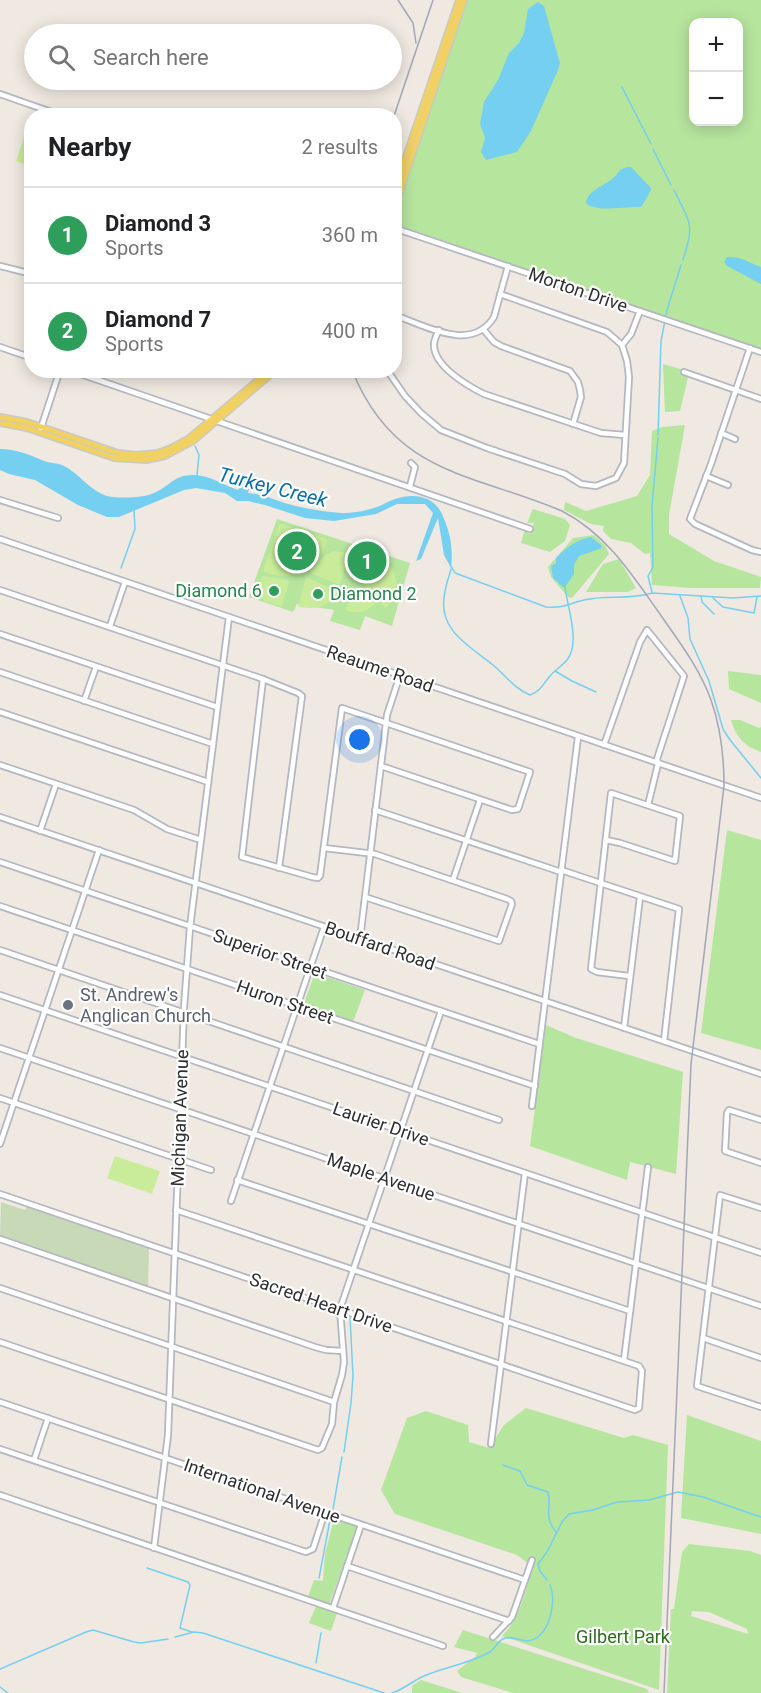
<!DOCTYPE html>
<meta charset="utf-8">
<style>
:root{--surface:#fff;--page:#f6f6f6;--text:#202124;--muted:#757577;--line:#e0e0e0;--accent:#7c3aed}
body{margin:0;font-family:Roboto,sans-serif;background:var(--page);color:var(--text)}
.controls{position:absolute;right:18px;top:18px;display:grid;overflow:hidden;border-radius:12px;box-shadow:0 3px 15px #0003}
.controls button{width:54px;height:54px;display:grid;place-items:center;padding:0;border:0;border-bottom:2px solid var(--line);background:var(--surface);color:var(--text);font:30px sans-serif}
.you{position:absolute;left:360px;top:740px;width:21px;height:21px;margin:-15px;border:4px solid #fff;border-radius:50%;background:#1a73e8;box-shadow:0 0 0 9px #1a73e833}
.badge{display:grid;place-items:center;width:39px;height:39px;border-radius:50%;background:var(--accent);color:#fff;font-size:20px;font-weight:700}
.pin{position:absolute;translate:-50% -50%;border:3px solid #fff;box-shadow:0 2px 6px #0006}
.list{margin:0;padding:0;list-style:none}
h2{display:flex;justify-content:space-between;align-items:center;height:78px;margin:0;padding:0 24px;font-size:26px}
h2 small{font-size:20px;font-weight:400;color:var(--muted)}
.list li{display:grid;grid-template-columns:39px 1fr auto;gap:18px;align-items:center;box-sizing:border-box;height:96px;padding:0 24px;border-top:2px solid var(--line)}
.list b{display:block;font-size:22px;white-space:nowrap}
.list p{margin:0;font-size:20px;white-space:nowrap;color:var(--muted)}
.list em{font-size:20px;font-style:normal;color:var(--muted)}
.icon{flex:none;width:33px;height:33px;fill:none;stroke:currentColor;stroke-width:2;stroke-linecap:round;stroke-linejoin:round}
.map{position:relative;flex:none;width:761px;height:1693px;overflow:hidden}
.search{position:absolute;background:var(--surface);box-shadow:0 3px 15px #0003;left:24px;top:24px;width:378px;height:66px;display:flex;align-items:center;gap:15px;box-sizing:border-box;padding:0 21px;border-radius:33px;color:var(--muted);font-size:22px}
.panel{position:absolute;background:var(--surface);box-shadow:0 3px 15px #0003;left:24px;top:108px;width:378px;height:270px;border-radius:24px}
.map>svg:first-child{display:block}
.green{fill:#b6e59e;fill-rule:evenodd}
.cemetery{fill:#c8d9b8}
.pitch{fill:#c9ec9a}
.water{fill:#75cff0}
.lines{fill:none;stroke-linecap:round;stroke-linejoin:round}
.stream{stroke:#75cff0;stroke-width:1.5}
.minor-casing{stroke:#b4b7c1;stroke-width:8}
.major-casing{stroke:#c9c9c9;stroke-width:8}
.minor{stroke:#fff;stroke-width:4.5}
.major{stroke:#f2d163;stroke-width:5}
.rail{stroke:#a3a6b8;stroke-width:1.5}
.leisure-dot{fill:#2e9e5b;stroke:#fff;stroke-width:2}
.worship-dot{fill:#6b7280;stroke:#fff;stroke-width:2}
.labels{text-anchor:middle;stroke-width:4.5;stroke-linejoin:round;paint-order:stroke}
.street-label{font-size:18px;fill:#2e2e2e;stroke:#fff}
.leisure-label{font-size:18px;fill:#27864d;stroke:#fff;text-anchor:end}
.worship-label{font-size:18px;fill:#5b616d;stroke:#fff;text-anchor:start}
.park-label{font-size:18px;fill:#2c6e1b;stroke:#fff}
.water-label{font-size:20px;font-style:italic;fill:#0d6fa3;stroke:#fff}
</style>
<div class="map">
<svg width="761" height="1693" viewBox="0 0 761 1693">
<rect width="100%" height="100%" fill="#efe9e1"/>
<g class="green">
<path d="M466,0h295v349l-365,-124 -1,-10zM694,22h44v100h-44z"/>
<polygon points="663,364 684,370 683,375 688,377 680,411 665,412"/>
<polygon points="685,425 669,515 669,534 714,561 761,577 760,588 691,588 652,585 650,553 645,554 631,543 611,539 603,531 604,526 591,524 564,510 565,502 586,511 637,496 650,475 652,431 662,427"/>
<polygon points="533,509 565,519 570,525 565,541 550,552 521,543 525,528 528,533 530,534 534,523 527,523"/>
<polygon points="277,519 410,563 392,626 365,616 360,630 330,621 334,610 297,604 293,612 249,597"/>
<polygon points="594,535 605,545 609,554 572,598 568,597 551,577 548,567 573,538"/>
<polygon points="619,559 636,588 628,592 586,592 603,564"/>
<polygon points="728,671 761,675 761,703 729,689"/>
<path d="M731,720h9l19,8 2,-1v25c-16,-5 -26,-16 -30,-32z"/>
<polygon points="727,830 761,840 761,1050 701,1033"/>
<polygon points="315,973 365,990 353,1022 303,1006"/>
<polygon points="546,1025 576,1038 683,1072 676,1174 630,1162 627,1180 530,1146"/>
<path d="M526,1408l98,30 9,-3 35,10 -9,245 -157,-54c19,-19 23,-45 31,-69l-16,-12 -122,-41 -14,-24 26,-72 19,-7 42,14 1,17 20,6 15,-23z"/>
<polygon points="687,1415 761,1441 761,1534 681,1518"/>
<polygon points="334,1519 357,1527 329,1605 308,1597 314,1580 323,1581 325,1554"/>
<path d="M689,1544l61,7 11,4v138h-94l4,-84h3l8,-57zM692,1611l17,1 38,17 1,5 -57,-18z"/>
<polygon points="316,1606 337,1613 331,1631 309,1623"/>
<polygon points="463,1630 647,1689 649,1693 513,1693 461,1677 457,1671 475,1657 477,1653 454,1647"/>
<polygon points="421,1680 462,1693 412,1693 412,1686"/>
</g>
<polygon class="cemetery" points="1,1202 25,1210 27,1207 36,1209 149,1248 148,1287 0,1237"/>
<g class="pitch">
<polygon points="31,116 32,167 31,167 16,161"/>
<path d="M282,524l45,15c-5,31 -37,45 -64,32l16,-46z"/>
<path d="M355,543l29,9c0,20 -15,25 -32,27l-1,-19z"/>
<polygon points="333,551 349,553 340,585 310,573 325,555"/>
<path d="M389,564c11,16 9,29 -3,44l-11,-10 -11,-14z"/>
<polygon points="262,576 288,580 289,582 282,607 264,601 260,586"/>
<path d="M306,577l31,14c-12,19 -19,18 -39,16z"/>
<path d="M356,588l21,14c-10,10 -19,13 -32,8z"/>
<polygon points="115,1156 160,1171 152,1194 107,1178"/>
</g>
<g class="water">
<polygon points="538,2 544,6 560,63 558,70 531,131 517,152 486,160 481,152 485,138 480,124 484,102 498,80 509,53 519,43 524,33 528,9"/>
<path d="M627,167h4l20,21c0,4 -7,14 -10,19 -15,-1 -46,6 -55,-4 2,-16 25,-17 34,-33z"/>
<path d="M727,257c15,-1 20,5 34,10v17l-34,-18 -3,-4z"/>
<path d="M0,449c16,0 30,6 44,12 6,2 12,2 18,4 18,8 30,30 51,32 11,1 30,1 41,-4 16,-7 20,-19 41,-18 16,1 28,10 43,15l6,-10 5,-1 2,4 -3,10c16,1 29,8 44,12 16,4 34,7 50,8 10,0 23,-2 32,-5 8,-2 14,-7 21,-9 21,-7 42,-2 49,20 7,16 9,32 7,49l-7,-13 -6,-37 -17,41 -5,2 17,-48 -8,-9h-28l-21,10 -42,7 -29,-3 -40,-13 -17,-4h-11l-12,-8 -29,-5 -12,2 -65,27h-12l-29,-12 -43,-25 -26,-6 -9,-4z"/>
<path d="M591,537l10,8 1,3 -23,8 -5,9v9l-9,13h-2l-10,-9 -2,-12 5,-3v-5c11,-11 20,-18 35,-21z"/>
</g>
<g class="lines">
<g class="stream">
<polyline points="622,87 651,144"/>
<polyline points="653,149 671,185"/>
<path d="M674,190c16,33 21,33 9,70"/>
<polyline points="658,435 661,341 667,310 681,265"/>
<polyline points="195,446 199,455 197,475"/>
<path d="M451,566l4,7 91,34c20,1 21,-3 38,-7 22,-5 46,0 68,-7l81,5 28,-2"/>
<polyline points="121,568 135,529 134,511"/>
<path d="M451,569c-2,8 -5,15 -6,23 -9,38 25,54 48,73 13,11 21,23 37,30 11,-4 13,-11 20,-19 5,-6 12,-10 17,-16 14,-17 0,-54 -2,-73"/>
<polyline points="652,592 648,576 653,567 652,506 658,438"/>
<polyline points="680,596 688,618 690,639 709,681 723,729 730,740 761,778"/>
<polyline points="701,596 702,602 714,614"/>
<polyline points="713,598 723,607 754,613 757,597"/>
<polyline points="555,671 572,681 596,692"/>
<polyline points="344,1452 351,1403 353,1376 350,1317"/>
<path d="M503,1465l17,6 7,14 21,7c4,17 -5,24 8,40"/>
<polyline points="333,1509 342,1457"/>
<polyline points="147,1568 188,1582 190,1585 180,1628 192,1632"/>
<polyline points="319,1578 330,1520"/>
<polyline points="547,1580 540,1571 538,1564 547,1552 562,1522 569,1514 593,1510 617,1502 649,1500 678,1492 703,1497 761,1517"/>
<polyline points="175,1637 194,1632 203,1633 384,1693"/>
<polyline points="316,1663 321,1633"/>
<polyline points="0,1669 86,1632 93,1630 134,1642 141,1643 168,1639"/>
<polyline points="0,1687 8,1693"/>
<path d="M392,1693c13,-4 24,-15 37,-19 20,-8 42,-11 61,-22 5,-4 8,-11 13,-13 10,-6 22,9 36,-3 12,-10 17,-37 11,-51"/>
</g>
<defs>
<g id="minor">
<polyline points="0,94 63,116"/>
<polyline points="394,228 761,352"/>
<polyline points="0,266 32,274"/>
<polyline points="500,294 607,332 622,345"/>
<path d="M394,317l3,-1c29,10 75,37 97,1l14,-51"/>
<polyline points="483,329 494,342 501,346 570,371 578,382 580,390 581,397 573,424"/>
<path d="M439,330c-2,4 -5,10 -5,14 -1,22 34,42 50,50l117,39 24,2"/>
<polyline points="0,347 32,358"/>
<polyline points="750,348 711,464 690,519 695,524 752,550 761,552"/>
<polyline points="69,370 530,529"/>
<polyline points="387,370 405,396 421,413 441,430 487,448 565,474 581,484 596,486 616,478 624,463 629,377 627,361 622,345 631,334 640,311"/>
<polyline points="684,372 761,399"/>
<polyline points="41,428 60,370"/>
<polyline points="721,433 735,439"/>
<polyline points="706,476 728,485"/>
<polyline points="410,486 415,467 411,463"/>
<polyline points="0,500 58,518"/>
<polyline points="0,539 761,798"/>
<polyline points="0,590 263,679 298,693 302,696 279,868"/>
<polyline points="110,626 125,582"/>
<polyline points="0,634 217,707"/>
<polyline points="0,672 213,744"/>
<polyline points="263,679 242,857 312,877 318,878 320,876 342,708 530,772 518,809 512,810 381,766"/>
<polyline points="84,701 96,667"/>
<polyline points="0,712 208,782"/>
<polyline points="604,745 640,642 647,630 684,676 657,759 658,764 648,805"/>
<polyline points="0,765 134,810 167,829 201,840"/>
<polyline points="375,810 561,872"/>
<polyline points="0,817 761,1074"/>
<polyline points="40,831 56,784"/>
<polyline points="606,840 620,843 675,861 680,816 611,793 591,969 597,972 629,976"/>
<polyline points="324,848 375,854 507,899 511,901 512,904 499,941 365,897"/>
<polyline points="0,862 539,1044"/>
<polyline points="561,870 679,909 664,1041"/>
<polyline points="453,880 480,800"/>
<polyline points="0,906 535,1086"/>
<polyline points="360,939 387,715 400,675"/>
<polyline points="0,950 499,1120"/>
<polyline points="0,995 761,1253"/>
<polyline points="624,1028 640,897"/>
<polyline points="0,1048 761,1306"/>
<polyline points="0,1098 211,1170"/>
<polyline points="532,1106 578,737"/>
<polyline points="761,1120 729,1110 727,1113 725,1151 761,1163"/>
<polyline points="0,1144 99,850"/>
<polyline points="237,1180 630,1311"/>
<polyline points="0,1194 635,1410 639,1408 642,1371 639,1366 176,1210"/>
<polyline points="231,1201 324,927"/>
<polyline points="761,1208 720,1195 697,1386 761,1407"/>
<polyline points="0,1239 315,1347 326,1350 343,1351"/>
<polyline points="0,1288 334,1402"/>
<polyline points="703,1338 761,1358"/>
<polyline points="0,1342 318,1450 322,1448 332,1424 334,1402 342,1375 344,1362 340,1309 441,1011"/>
<polyline points="624,1360 648,1167"/>
<polyline points="0,1402 525,1580"/>
<polyline points="491,1444 525,1173"/>
<polyline points="0,1449 306,1552 313,1549 325,1512"/>
<polyline points="34,1460 48,1418"/>
<polyline points="0,1495 443,1646"/>
<polyline points="154,1548 168,1435 184,1008 190,927 229,617"/>
<polyline points="347,1566 509,1621"/>
<polyline points="333,1608 361,1525"/>
<polyline points="493,1637 512,1617 532,1560"/>
</g>
<g id="major">
<polyline points="394,192 459,0"/>
<polyline points="394,209 464,0"/>
<polyline points="0,417 27,422 118,453 137,455 158,453 171,448 188,439 270,370"/>
<polyline points="0,423 27,428 114,458 146,460 165,456 193,441 276,370"/>
</g>
</defs>
<use href="#minor" class="minor-casing"/>
<use href="#major" class="major-casing"/>
<use href="#minor" class="minor"/>
<use href="#major" class="major"/>
<g class="rail">
<polyline points="398,0 413,23 416,43"/>
<polyline points="394,116 433,0"/>
<path d="M352,370c42,105 120,103 210,141 46,24 71,65 100,106 18,26 38,52 49,83 10,28 13,56 13,86l-33,278 -27,629"/>
</g>
</g>
<g class="leisure-dot">
<circle cx="274" cy="591" r="6"/>
<circle cx="318" cy="594" r="6"/>
</g>
<circle class="worship-dot" cx="68" cy="1005" r="6"/>
<g class="labels">
<g class="street-label">
<text transform="translate(578 290) rotate(19)" y="6">Morton Drive</text>
<text transform="translate(380 669) rotate(19)" y="6">Reaume Road</text>
<text transform="translate(380 946) rotate(19)" y="6">Bouffard Road</text>
<text transform="translate(270 954) rotate(19)" y="6">Superior Street</text>
<text transform="translate(285 1002) rotate(19)" y="6">Huron Street</text>
<text transform="translate(180 1118) rotate(-88)" y="6">Michigan Avenue</text>
<text transform="translate(381 1124) rotate(19)" y="6">Laurier Drive</text>
<text transform="translate(381 1177) rotate(19)" y="6">Maple Avenue</text>
<text transform="translate(321 1303) rotate(19)" y="6">Sacred Heart Drive</text>
<text transform="translate(262 1491) rotate(19)" y="6">International Avenue</text>
</g>
<g class="leisure-label">
<text x="262" y="597">Diamond 6</text>
<text x="330" y="600" text-anchor="start">Diamond 2</text>
</g>
<g class="worship-label">
<text x="80" y="1001">St. Andrew's<tspan x="80" dy="21">Anglican Church</tspan></text>
</g>
<g class="park-label">
<text x="623" y="1643">Gilbert Park</text>
</g>
<g class="water-label">
<text transform="translate(273 487) rotate(14)" y="7">Turkey Creek</text>
</g>
</g>
</svg>
<div class="controls">
<button>+</button>
<button>−</button>
</div>
<div class="you"></div>
<div class="pin badge" style="left:367px;top:561px;background:#2e9e5b">1</div>
<div class="pin badge" style="left:297px;top:551px;background:#2e9e5b">2</div>
<div class="search"><svg class="icon" aria-label="search" viewBox="0 0 24 24"><circle cx="10" cy="10" r="6"/><path d="M15 15l6 6"/></svg>Search here</div>
<section class="panel">
<h2>Nearby<small>2 results</small></h2>
<ul class="list">
<li><span class="badge" style="background:#2e9e5b">1</span><div><b>Diamond 3</b><p>Sports</p></div><em>360 m</em></li>
<li><span class="badge" style="background:#2e9e5b">2</span><div><b>Diamond 7</b><p>Sports</p></div><em>400 m</em></li>
</ul>
</section>
</div>
